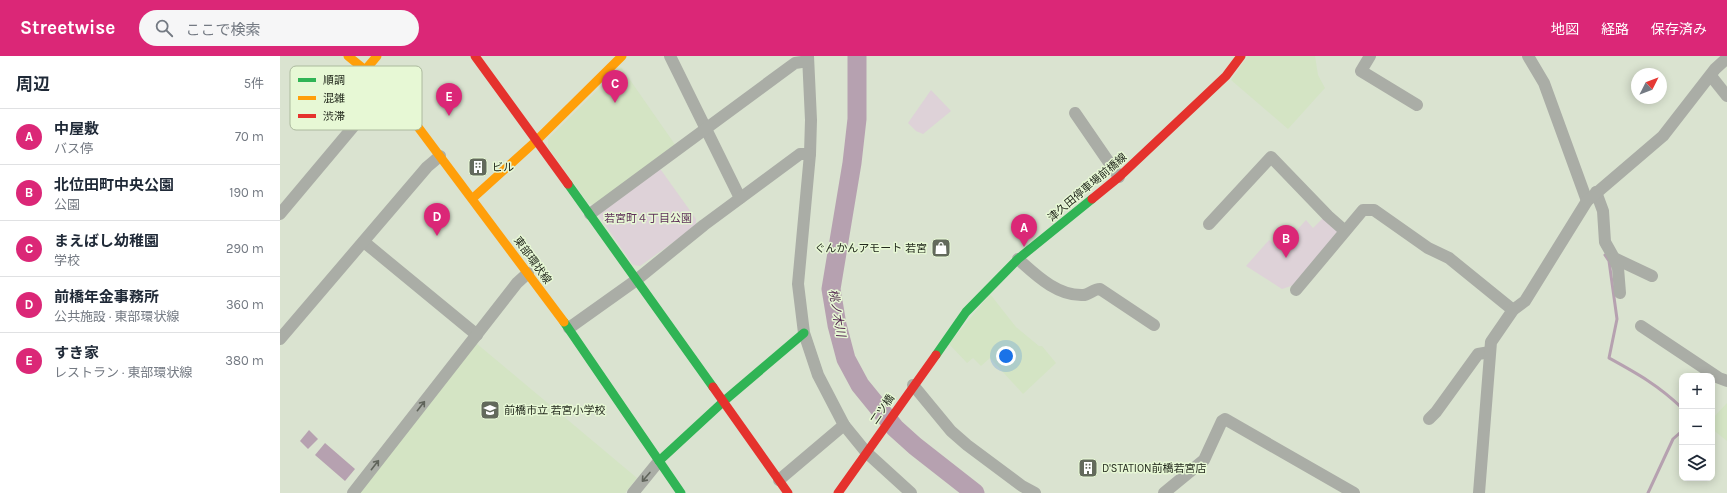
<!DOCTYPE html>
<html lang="ja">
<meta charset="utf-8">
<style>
:root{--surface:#fff;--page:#f6f6f7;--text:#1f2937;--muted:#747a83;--line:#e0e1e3;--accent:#db2777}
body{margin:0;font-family:Karla,"Noto Sans JP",sans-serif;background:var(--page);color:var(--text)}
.controls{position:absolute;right:12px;bottom:12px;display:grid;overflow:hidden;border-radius:8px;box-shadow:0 2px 10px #0003}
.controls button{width:36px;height:36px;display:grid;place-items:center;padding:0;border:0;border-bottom:1px solid var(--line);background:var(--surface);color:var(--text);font:20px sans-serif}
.compass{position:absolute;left:1351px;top:12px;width:36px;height:36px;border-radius:50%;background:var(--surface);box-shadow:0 2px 10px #0003;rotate:48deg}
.you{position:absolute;left:726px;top:300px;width:14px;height:14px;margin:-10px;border:3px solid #fff;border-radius:50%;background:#1a73e8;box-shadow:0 0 0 6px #1a73e833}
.badge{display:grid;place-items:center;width:26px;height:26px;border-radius:50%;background:var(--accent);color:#fff;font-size:13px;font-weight:700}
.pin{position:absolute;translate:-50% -33px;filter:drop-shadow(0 1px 2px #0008)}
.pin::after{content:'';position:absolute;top:21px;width:14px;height:12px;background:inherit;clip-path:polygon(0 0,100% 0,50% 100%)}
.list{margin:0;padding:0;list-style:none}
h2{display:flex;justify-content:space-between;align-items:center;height:52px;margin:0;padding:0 16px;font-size:17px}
h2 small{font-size:13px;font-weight:400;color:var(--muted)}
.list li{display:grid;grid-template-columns:26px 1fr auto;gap:12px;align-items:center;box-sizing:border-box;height:56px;padding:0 16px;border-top:1px solid var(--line)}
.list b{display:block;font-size:15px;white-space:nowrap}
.list p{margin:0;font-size:13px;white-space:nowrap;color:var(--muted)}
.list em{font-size:13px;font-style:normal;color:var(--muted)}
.icon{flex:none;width:22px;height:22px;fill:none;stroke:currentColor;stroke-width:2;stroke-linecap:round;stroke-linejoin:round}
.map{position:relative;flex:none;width:1447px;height:437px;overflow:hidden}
header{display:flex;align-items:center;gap:24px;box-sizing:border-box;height:56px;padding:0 20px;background:var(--accent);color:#fff}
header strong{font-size:19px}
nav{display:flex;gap:22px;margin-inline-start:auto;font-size:14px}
.search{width:280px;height:36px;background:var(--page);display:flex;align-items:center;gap:10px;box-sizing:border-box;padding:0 14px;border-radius:22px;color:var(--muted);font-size:15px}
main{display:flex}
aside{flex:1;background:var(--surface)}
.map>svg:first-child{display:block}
.built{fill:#d4e4c4}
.green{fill:#ded2d8}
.water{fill:#b6a1b0}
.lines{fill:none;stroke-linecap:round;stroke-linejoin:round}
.stream{stroke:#b6a1b0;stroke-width:3}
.river{stroke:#b6a1b0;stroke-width:19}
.street{stroke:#aaada6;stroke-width:12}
.fast{stroke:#30b455;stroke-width:9}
.slow{stroke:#ff9f0a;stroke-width:9}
.jam{stroke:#e5322d;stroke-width:9}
.oneway{stroke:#60645b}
.labels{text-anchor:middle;stroke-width:3;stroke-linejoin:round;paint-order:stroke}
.poi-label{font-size:11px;fill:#23291d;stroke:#e7f8d5;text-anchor:start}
.street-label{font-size:11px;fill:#23291d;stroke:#e7f8d5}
.park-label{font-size:11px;fill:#5f315a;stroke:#e7f8d5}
.water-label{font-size:12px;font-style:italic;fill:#552951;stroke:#e7f8d5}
.key{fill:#e7f8d5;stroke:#acba9e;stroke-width:1}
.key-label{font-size:11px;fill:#23291d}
</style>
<header>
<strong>Streetwise</strong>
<div class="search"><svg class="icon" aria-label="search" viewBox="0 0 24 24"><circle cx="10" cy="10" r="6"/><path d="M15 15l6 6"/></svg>ここで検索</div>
<nav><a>地図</a><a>経路</a><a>保存済み</a></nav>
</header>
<main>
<aside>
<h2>周辺<small>5件</small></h2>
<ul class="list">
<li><span class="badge">A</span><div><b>中屋敷</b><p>バス停</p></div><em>70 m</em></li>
<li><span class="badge">B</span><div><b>北位田町中央公園</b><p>公園</p></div><em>190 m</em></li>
<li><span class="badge">C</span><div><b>まえばし幼稚園</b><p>学校</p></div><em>290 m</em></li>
<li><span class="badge">D</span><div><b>前橋年金事務所</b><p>公共施設 · 東部環状線</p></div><em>360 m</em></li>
<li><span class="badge">E</span><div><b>すき家</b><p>レストラン · 東部環状線</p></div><em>380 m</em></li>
</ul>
</aside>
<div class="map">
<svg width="1447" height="437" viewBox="0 0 1447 437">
<rect width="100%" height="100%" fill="#dae3d0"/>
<g class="built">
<polygon points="968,0 1035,0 1038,19 1045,32 1008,73 951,24"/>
<polygon points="341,11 396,90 314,149 308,147 268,91 268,83"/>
<polygon points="710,238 736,271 759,290 762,290 776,307 743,338 710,302 701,310 693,302 687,307 669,288"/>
<polygon points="196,287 357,422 345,437 78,437"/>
<polygon points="1447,347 1447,385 1432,373 1432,363"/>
</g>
<g class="green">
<polygon points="651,34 671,55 643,78 636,75 628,67"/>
<polygon points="374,114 381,114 416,163 416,170 360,210 353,209 319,160 320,154"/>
<polygon points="1043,162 1059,177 1014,229 1002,233 966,210 989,184 1000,193 1026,164 1033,172"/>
</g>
<g class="water">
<polygon points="29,374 38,383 28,393 20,385"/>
<polygon points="45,387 75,413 65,425 35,399"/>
</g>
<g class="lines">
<g class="stream">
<path d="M1325,199l4,6 8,58 -8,39c29,16 49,27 73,50"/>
<polyline points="1368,437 1393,383 1402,375"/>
</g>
<polyline class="river" points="577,0 577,63 572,107 551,233 557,269 566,303 580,329 615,372 635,390 695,437"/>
<g class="street">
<polyline points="390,0 460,142"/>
<polyline points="528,0 531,64 530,98 518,228 524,277 538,319 564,369 586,396 631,437"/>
<polyline points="1090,0 1081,15 1137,49"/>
<polyline points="1248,0 1264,27 1307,145"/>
<polyline points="1431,20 1447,40"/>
<polyline points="795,57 839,121"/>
<polyline points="1316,136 1323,155 1325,186 1334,202 1372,220"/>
<polyline points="0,158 94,46 107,33"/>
<polyline points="310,158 515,7 528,5"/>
<polyline points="929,168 991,101 1048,160 1065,175"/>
<polyline points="84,186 197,279"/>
<polyline points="1334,202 1338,212 1340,237"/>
<path d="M738,203c18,16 39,37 65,36 6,0 10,-6 17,-6l54,36"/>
<polyline points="1016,234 1083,154 1094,154 1148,192 1169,202 1233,254"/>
<polyline points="1361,270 1439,322 1447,325"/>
<polyline points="289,272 355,225 424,169 520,98 530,98"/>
<polyline points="0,283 147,111 160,100"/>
<polyline points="633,329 671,375 687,389 742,430 755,437"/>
<polyline points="1149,363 1156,356 1198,298 1210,296"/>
<polyline points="499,424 564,369"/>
<polyline points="73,437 237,227 248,217"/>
<polyline points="353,437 379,405"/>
<polyline points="884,437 924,404 942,365 945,363 1074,437"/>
<polyline points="1199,437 1211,286 1233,254 1245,245 1307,145 1383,80 1435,13 1447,2"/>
</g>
<g class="fast">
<polyline points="288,128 433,331"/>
<polyline points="284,266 401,437"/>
<polyline points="656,299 686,256 738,203 812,143"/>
<polyline points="379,405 444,345 524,277"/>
</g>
<g class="slow">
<polyline points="68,0 101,27 129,59 284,266"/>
<polyline points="86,13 97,0"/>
<polyline points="193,142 256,85 342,0"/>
</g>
<g class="jam">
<polyline points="195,0 288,128"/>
<polyline points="812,143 839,121 946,20 961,0"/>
<polyline points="433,331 508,437"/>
<polyline points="558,437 656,299"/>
</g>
</g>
<defs><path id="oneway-shaft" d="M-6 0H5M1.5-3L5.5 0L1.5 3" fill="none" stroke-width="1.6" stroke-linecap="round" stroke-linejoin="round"/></defs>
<g class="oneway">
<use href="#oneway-shaft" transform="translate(141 350) rotate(-52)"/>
<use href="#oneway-shaft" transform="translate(95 409) rotate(-52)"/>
<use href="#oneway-shaft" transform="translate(366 421) rotate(131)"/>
</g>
<defs>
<symbol id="building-square" viewBox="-11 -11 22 22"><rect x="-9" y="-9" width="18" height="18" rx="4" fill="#636a5c" stroke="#e7f8d5"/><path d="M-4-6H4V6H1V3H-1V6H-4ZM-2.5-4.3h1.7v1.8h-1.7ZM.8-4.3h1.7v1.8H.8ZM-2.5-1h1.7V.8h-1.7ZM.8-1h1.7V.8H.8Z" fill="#fff"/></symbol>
<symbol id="shop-square" viewBox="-11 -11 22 22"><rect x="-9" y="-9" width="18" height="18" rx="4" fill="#636a5c" stroke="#e7f8d5"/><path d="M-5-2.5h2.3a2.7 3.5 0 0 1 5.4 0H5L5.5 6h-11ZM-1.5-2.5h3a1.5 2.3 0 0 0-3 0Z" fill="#fff"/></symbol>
<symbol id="school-square" viewBox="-11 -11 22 22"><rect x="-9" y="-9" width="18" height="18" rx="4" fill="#636a5c" stroke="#e7f8d5"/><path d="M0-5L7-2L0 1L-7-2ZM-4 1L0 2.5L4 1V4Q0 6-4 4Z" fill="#fff"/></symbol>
</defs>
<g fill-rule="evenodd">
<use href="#building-square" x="187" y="100" width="22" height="22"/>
<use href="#shop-square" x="650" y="181" width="22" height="22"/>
<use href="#school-square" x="199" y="343" width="22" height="22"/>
<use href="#building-square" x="797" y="401" width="22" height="22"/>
</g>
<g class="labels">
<g class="poi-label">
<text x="212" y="115">ビル</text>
<text x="647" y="196" text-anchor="end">ぐんかんアモート 若宮</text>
<text x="224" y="358">前橋市立 若宮小学校</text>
<text x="822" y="416">D'STATION前橋若宮店</text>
</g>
<g class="street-label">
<text transform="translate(807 131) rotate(-40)" y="4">津久田停車場前橋線</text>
<text transform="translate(253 204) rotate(54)" y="4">東部環状線</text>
<text transform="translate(602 353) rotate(-56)" y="4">二ツ橋</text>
</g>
<g class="park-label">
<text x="368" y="166">若宮町４丁目公園</text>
</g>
<g class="water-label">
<text transform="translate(557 257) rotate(80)" y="4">桃ノ木川</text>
</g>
</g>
<rect x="10" y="10" width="132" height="64" rx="6" class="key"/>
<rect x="18" y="22" width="18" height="4" fill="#30b455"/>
<rect x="18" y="40" width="18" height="4" fill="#ff9f0a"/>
<rect x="18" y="58" width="18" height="4" fill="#e5322d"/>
<g class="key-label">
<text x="43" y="28">順調</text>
<text x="43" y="46">混雑</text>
<text x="43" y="64">渋滞</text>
</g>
</svg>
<div class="controls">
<button>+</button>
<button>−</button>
<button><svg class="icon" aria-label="layers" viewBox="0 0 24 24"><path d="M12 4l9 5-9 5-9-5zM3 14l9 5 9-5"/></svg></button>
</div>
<svg class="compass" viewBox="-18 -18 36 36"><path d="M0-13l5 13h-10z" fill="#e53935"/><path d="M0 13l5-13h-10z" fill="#747a83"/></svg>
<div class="you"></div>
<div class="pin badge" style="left:744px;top:191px">A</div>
<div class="pin badge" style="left:1006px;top:202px">B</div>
<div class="pin badge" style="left:335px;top:47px">C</div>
<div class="pin badge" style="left:157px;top:180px">D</div>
<div class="pin badge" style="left:169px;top:60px">E</div>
</div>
</main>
